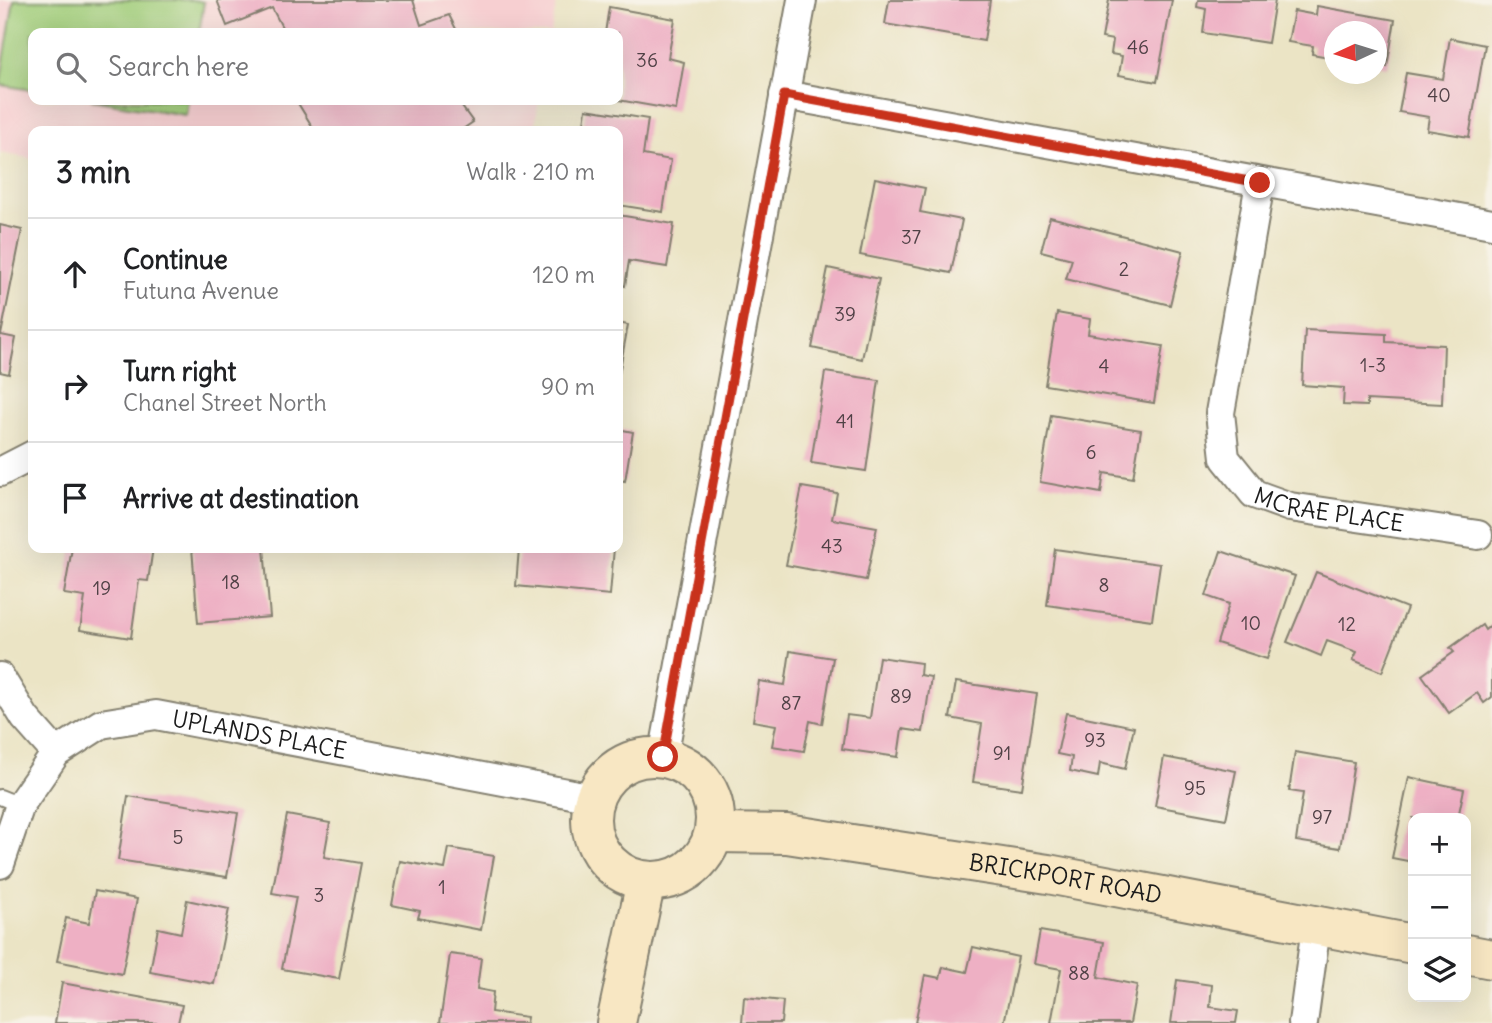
<!DOCTYPE html>
<meta charset="utf-8">
<style>
:root{--surface:#fff;--page:#f6f6f6;--text:#202124;--muted:#757577;--line:#e0e0e0}
body{margin:0;font-family:Delius,sans-serif;background:var(--page);color:var(--text)}
.controls{position:absolute;right:21px;bottom:21px;display:grid;overflow:hidden;border-radius:14px;box-shadow:0 7px 28px #0002}
.controls button{width:63px;height:63px;display:grid;place-items:center;padding:0;border:0;border-bottom:2px solid var(--line);background:var(--surface);color:var(--text);font:35px sans-serif}
.compass{position:absolute;left:1324px;top:21px;width:63px;height:63px;border-radius:50%;background:var(--surface);box-shadow:0 7px 28px #0002;rotate:266deg}
.stop{position:absolute;width:21px;height:21px;margin:-16px;border:5px solid #c8321e;border-radius:50%;background:#fff}
.stop.end{background:#c8321e;border-color:#fff;box-shadow:0 2px 7px #0008}
.list{margin:0;padding:0;list-style:none}
h2{display:flex;justify-content:space-between;align-items:center;height:91px;margin:0;padding:0 28px;font-size:30px}
h2 small{font-size:23px;font-weight:400;color:var(--muted)}
.list li{display:grid;grid-template-columns:46px 1fr auto;gap:21px;align-items:center;box-sizing:border-box;height:112px;padding:0 28px;border-top:2px solid var(--line)}
.list b{display:block;font-size:26px;white-space:nowrap}
.list p{margin:0;font-size:23px;white-space:nowrap;color:var(--muted)}
.list em{font-size:23px;font-style:normal;color:var(--muted)}
.icon{flex:none;width:38px;height:38px;fill:none;stroke:currentColor;stroke-width:2;stroke-linecap:round;stroke-linejoin:round}
.map{position:relative;flex:none;width:1492px;height:1023px;overflow:hidden}
.search{position:absolute;background:var(--surface);box-shadow:0 7px 28px #0002;left:28px;top:28px;width:595px;height:77px;display:flex;align-items:center;gap:18px;box-sizing:border-box;padding:0 24px;border-radius:14px;color:var(--muted);font-size:26px}
.panel{position:absolute;background:var(--surface);box-shadow:0 7px 28px #0002;left:28px;top:126px;width:595px;height:427px;border-radius:14px}
.map>svg:first-child{display:block}
.built{fill:#f7cfd1}
.garden{fill:#a1cd7a;stroke:#5e744b;stroke-width:2}
.building{fill:#eeb0c4}
.lines{fill:none;stroke-linecap:round;stroke-linejoin:round}
.lane-casing{stroke:#848070;stroke-width:18}
.street-casing{stroke:#848070;stroke-width:32}
.secondary-casing{stroke:#848070;stroke-width:42}
.lane{stroke:#fff;stroke-width:14}
.street{stroke:#fff;stroke-width:28}
.secondary{stroke:#f8e7c3;stroke-width:38}
.route{stroke:#c8321e;stroke-width:9}
.labels{text-anchor:middle;stroke-width:5;stroke-linejoin:round;paint-order:stroke}
.number-label{font-size:19px;fill:#504146}
.street-label{font-size:23px;fill:#1c1c1c;stroke:#f7f3e8}
</style>
<div class="map">
<svg width="1492" height="1023" viewBox="0 0 1492 1023">
<rect width="100%" height="100%" fill="#f7f3e8"/>
<filter id="ink" filterUnits="userSpaceOnUse"><feTurbulence type="fractalNoise" baseFrequency=".0143" numOctaves="2"/><feDisplacementMap in="SourceGraphic" scale="14" xChannelSelector="R" yChannelSelector="G"/><feConvolveMatrix kernelMatrix="1 2 1 2 8 2 1 2 1" color-interpolation-filters="sRGB"/></filter>
<filter id="wash" filterUnits="userSpaceOnUse"><feTurbulence type="fractalNoise" baseFrequency=".00686" numOctaves="4" result="noise"/><feDisplacementMap in="SourceGraphic" scale="28" xChannelSelector="R" yChannelSelector="G"/><feGaussianBlur stdDeviation="1.57" result="paint"/><feColorMatrix in="noise" values="0 0 0 0 0 0 0 0 0 0 0 0 0 0 0 0 0 1.4 0 .05"/><feComposite in="paint" operator="in"/></filter>
<g filter="url(#wash)">
<rect width="100%" height="100%" fill="#ebe4c5"/>
<polygon class="built" points="0,0 557,0 551,33 33,33 33,100 539,100 534,131 33,131 33,159 0,153"/>
<g class="garden">
<polygon points="14,0 193,0 204,2 199,33 33,33 33,90 0,85"/>
<polygon points="91,100 188,100 186,115"/>
</g>
<g id="blocks">
<g class="building">
<polygon points="217,0 413,0 421,25 449,15 458,33 285,33 272,8 227,26"/>
<polygon points="889,0 990,0 984,41 885,24"/>
<polygon points="1109,0 1172,0 1157,82 1119,75 1122,56 1111,54 1113,40 1102,38"/>
<polygon points="1198,0 1275,0 1268,43 1203,33 1206,9 1197,7"/>
<polygon points="1317,6 1395,20 1387,67 1376,65 1376,32 1334,32 1334,58 1312,54 1313,46 1288,42 1294,11 1316,15"/>
<polygon points="609,7 675,19 668,58 684,62 676,110 618,100 618,33 605,33"/>
<polygon points="1450,38 1485,45 1469,137 1427,130 1429,117 1399,112 1406,73 1443,79"/>
<polygon points="296,100 457,100 473,122 460,131 315,131"/>
<polygon points="586,109 648,119 643,155 671,160 663,212 618,205 618,131 583,131"/>
<polygon points="875,178 925,188 920,212 962,220 951,273 860,255"/>
<polygon points="618,215 674,224 667,267 629,261 625,286 618,285"/>
<polygon points="1050,217 1183,251 1170,305 1066,279 1072,259 1041,251"/>
<polygon points="0,225 22,230 1,335 16,338 9,374 0,372"/>
<polygon points="828,268 879,279 862,359 812,348"/>
<polygon points="1057,313 1090,319 1088,334 1163,346 1154,403 1045,385"/>
<polygon points="618,323 628,325 619,374 618,374"/>
<polygon points="1305,330 1386,334 1386,342 1444,345 1442,404 1367,400 1367,406 1343,405 1344,388 1302,385"/>
<polygon points="825,372 879,380 866,471 811,463"/>
<polygon points="1051,415 1141,430 1133,478 1104,473 1101,493 1040,482"/>
<polygon points="618,429 633,432 625,481 618,480"/>
<polygon points="802,487 837,493 832,519 877,527 866,580 786,565"/>
<polygon points="72,548 153,548 148,581 139,580 131,638 80,630 85,597 64,594"/>
<polygon points="192,548 264,548 270,617 198,623"/>
<polygon points="519,548 614,548 610,595 516,586"/>
<polygon points="1055,549 1160,564 1152,620 1047,605"/>
<polygon points="1221,551 1295,576 1267,659 1217,643 1229,604 1206,596"/>
<polygon points="1316,572 1407,608 1382,672 1353,660 1357,652 1327,641 1321,656 1287,642"/>
<polygon points="1492,624 1492,697 1484,703 1477,693 1449,713 1422,675 1454,652 1450,648 1482,625 1485,630"/>
<polygon points="790,651 833,658 822,724 810,721 804,751 772,746 776,725 753,721 759,681 785,685"/>
<polygon points="879,657 921,663 920,675 931,677 923,732 902,729 898,757 842,749 847,715 870,718"/>
<polygon points="956,682 1037,694 1022,789 973,782 982,724 950,718"/>
<polygon points="1066,713 1134,727 1125,769 1100,763 1098,777 1070,771 1072,757 1057,754"/>
<polygon points="1295,752 1354,762 1340,848 1296,841 1303,793 1289,791"/>
<polygon points="1164,757 1236,771 1226,819 1155,806"/>
<polygon points="1409,777 1464,789 1458,818 1413,818 1413,862 1392,858"/>
<polygon points="128,796 238,813 227,877 118,860"/>
<polygon points="287,815 330,823 324,857 361,863 339,979 282,969 296,897 272,893"/>
<polygon points="449,848 494,856 481,930 418,918 420,911 392,905 400,861 445,869"/>
<polygon points="95,891 137,899 122,974 57,961 66,918 89,923"/>
<polygon points="187,900 229,909 214,984 150,972 158,928 181,933"/>
<polygon points="1040,931 1104,942 1098,977 1137,985 1130,1023 1051,1023 1061,969 1034,964"/>
<polygon points="973,947 1018,957 1004,1023 915,1023 925,975 940,978 943,967 967,972"/>
<polygon points="450,954 481,958 477,989 493,992 491,1012 527,1017 526,1023 440,1023"/>
<polygon points="1177,980 1212,985 1210,1007 1238,1011 1236,1023 1171,1023"/>
<polygon points="62,983 182,1005 178,1023 55,1023"/>
<polygon points="744,997 783,1001 781,1023 742,1023"/>
</g>
</g>
</g>
<g filter="url(#ink)">
<use href="#blocks" fill-opacity="0" stroke="#848070" stroke-width="2"/>
<g class="lines">
<defs>
<polyline id="lane" points="0,797 20,805"/>
<g id="street">
<polyline points="784,95 1492,224"/>
<path id="s1" d="M1260,183l-40,230 5,45 29,36 36,13 188,28"/>
<polyline points="0,472 33,455"/>
<polyline points="0,677 25,718 56,753"/>
<polyline points="663,757 802,0"/>
<path id="s2" d="M0,864l20,-59 36,-52 45,-29 55,-9 437,83"/>
<polyline points="1303,1023 1316,927"/>
</g>
<g id="secondary">
<circle cx="653" cy="819" r="62"/>
<path id="s3" d="M714,833l73,1 261,40 365,70"/>
<polyline points="1466,954 1492,959"/>
<polyline points="616,1023 646,881"/>
</g>
</defs>
<use href="#lane" class="lane-casing"/>
<use href="#street" class="street-casing"/>
<use href="#secondary" class="secondary-casing"/>
<use href="#lane" class="lane"/>
<use href="#street" class="street"/>
<use href="#secondary" class="secondary"/>
</g>
</g>
<g class="lines" filter="url(#ink)">
<polyline class="route" points="663,757 784,95 1260,183"/>
</g>
<g class="labels">
<g class="number-label">
<text x="1138" y="54">46</text>
<text x="647" y="67">36</text>
<text x="1439" y="102">40</text>
<text x="911" y="244">37</text>
<text x="1124" y="276">2</text>
<text x="845" y="321">39</text>
<text x="1373" y="372">1-3</text>
<text x="1104" y="373">4</text>
<text x="845" y="428">41</text>
<text x="1091" y="459">6</text>
<text x="832" y="553">43</text>
<text x="231" y="589">18</text>
<text x="1104" y="592">8</text>
<text x="102" y="595">19</text>
<text x="1251" y="630">10</text>
<text x="1347" y="631">12</text>
<text x="901" y="703">89</text>
<text x="791" y="710">87</text>
<text x="1095" y="747">93</text>
<text x="1002" y="760">91</text>
<text x="1195" y="795">95</text>
<text x="1322" y="824">97</text>
<text x="178" y="844">5</text>
<text x="442" y="894">1</text>
<text x="319" y="902">3</text>
<text x="1079" y="980">88</text>
</g>
<g class="street-label">
<text dy="8" stroke="none"><textPath href="#s1" startOffset="402">MCRAE PLACE</textPath></text>
<text dy="8" stroke="none"><textPath href="#s2" startOffset="340">UPLANDS PLACE</textPath></text>
<text dy="8" stroke="none"><textPath href="#s3" startOffset="355">BRICKPORT ROAD</textPath></text>
</g>
</g>
</svg>
<div class="controls">
<button>+</button>
<button>−</button>
<button><svg class="icon" aria-label="layers" viewBox="0 0 24 24"><path d="M12 4l9 5-9 5-9-5zM3 14l9 5 9-5"/></svg></button>
</div>
<svg class="compass" viewBox="-18 -18 36 36"><path d="M0-13l5 13h-10z" fill="#e53935"/><path d="M0 13l5-13h-10z" fill="#757577"/></svg>
<div class="stop" style="left:663px;top:757px"></div>
<div class="stop end" style="left:1260px;top:183px"></div>
<div class="search"><svg class="icon" aria-label="search" viewBox="0 0 24 24"><circle cx="10" cy="10" r="6"/><path d="M15 15l6 6"/></svg>Search here</div>
<section class="panel">
<h2>3 min<small>Walk · 210 m</small></h2>
<ul class="list">
<li><svg class="icon" aria-label="ahead" viewBox="0 0 24 24"><path d="M12 20V5M6 11l6-6 6 6"/></svg><div><b>Continue</b><p>Futuna Avenue</p></div><em>120 m</em></li>
<li><svg class="icon" aria-label="right" viewBox="0 0 24 24"><path d="M7 20v-9h11M14 6l5 5-5 5"/></svg><div><b>Turn right</b><p>Chanel Street North</p></div><em>90 m</em></li>
<li><svg class="icon" aria-label="arrive" viewBox="0 0 24 24"><path d="M6 21V4h12l-3 4 3 4H6"/></svg><div><b>Arrive at destination</b></div></li>
</ul>
</section>
</div>
